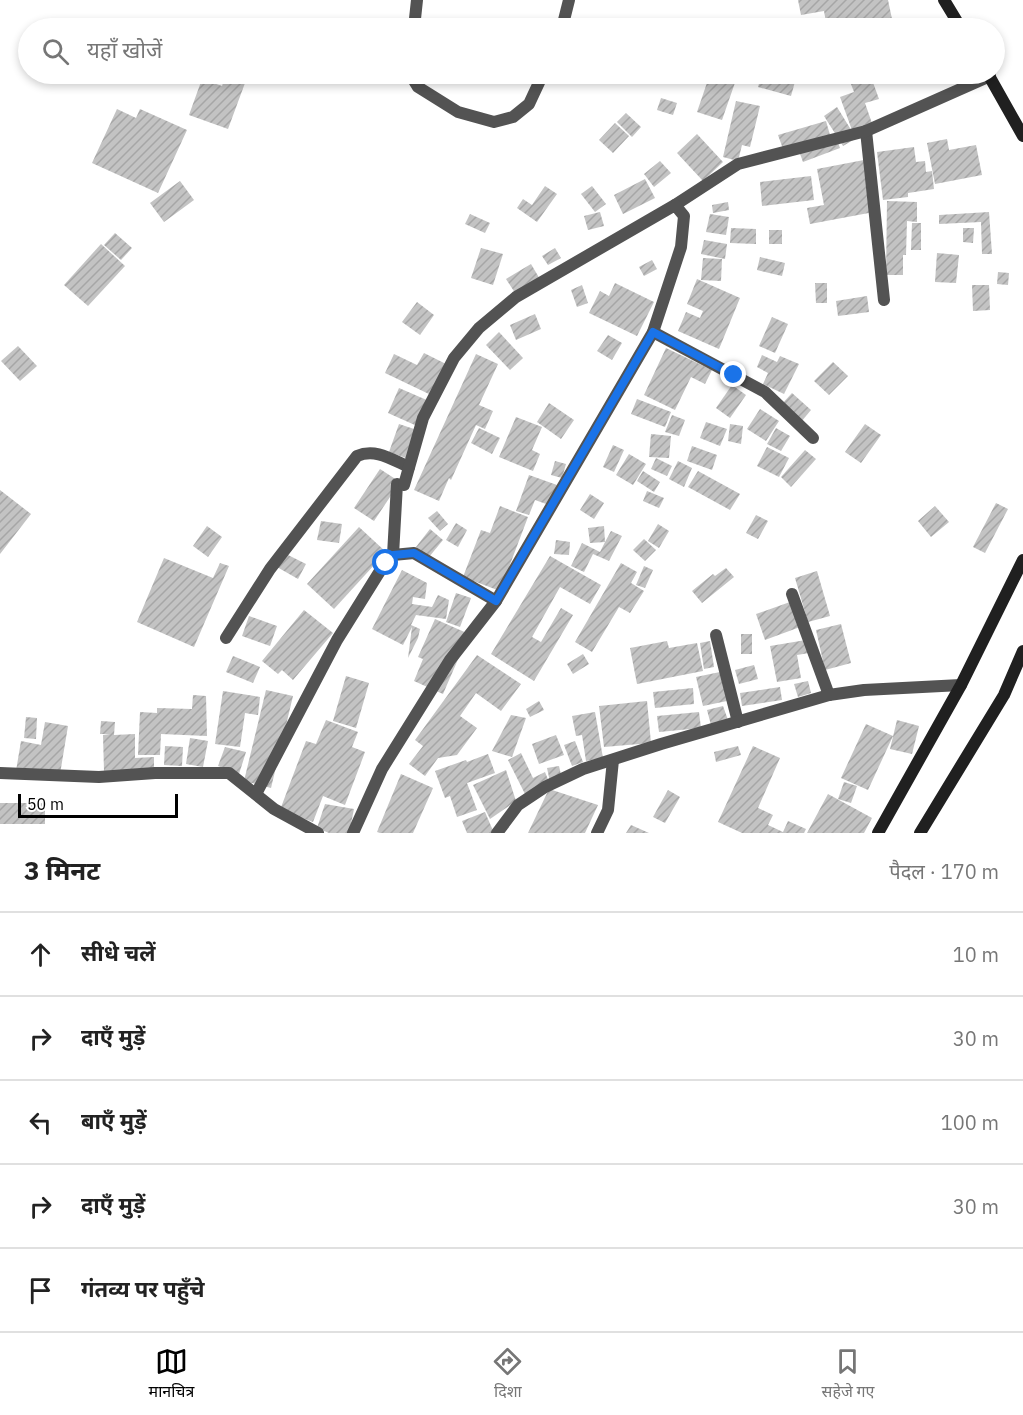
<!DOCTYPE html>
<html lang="hi">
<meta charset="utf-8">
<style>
:root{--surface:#fff;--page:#f6f6f6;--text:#222;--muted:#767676;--line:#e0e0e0;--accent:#000}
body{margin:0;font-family:"IBM Plex Sans","Noto Sans Devanagari",sans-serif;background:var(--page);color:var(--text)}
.scale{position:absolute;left:18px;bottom:15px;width:160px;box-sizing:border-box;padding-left:6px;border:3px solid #000;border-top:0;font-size:16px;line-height:21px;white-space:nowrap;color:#000;-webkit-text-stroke:4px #fff;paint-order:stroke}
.stop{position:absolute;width:18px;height:18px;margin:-14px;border:4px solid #1a73e8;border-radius:50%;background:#fff}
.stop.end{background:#1a73e8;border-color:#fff;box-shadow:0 2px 6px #0008}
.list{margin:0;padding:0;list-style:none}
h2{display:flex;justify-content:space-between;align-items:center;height:78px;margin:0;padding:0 24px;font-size:26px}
h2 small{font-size:20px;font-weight:400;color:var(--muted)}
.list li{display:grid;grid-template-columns:39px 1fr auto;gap:18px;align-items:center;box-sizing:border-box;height:84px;padding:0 24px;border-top:2px solid var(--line)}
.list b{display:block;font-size:22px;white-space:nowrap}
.list em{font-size:20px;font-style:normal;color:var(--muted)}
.icon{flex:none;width:33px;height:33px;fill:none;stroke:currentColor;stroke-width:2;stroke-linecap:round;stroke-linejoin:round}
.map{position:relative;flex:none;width:1023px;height:833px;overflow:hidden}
.search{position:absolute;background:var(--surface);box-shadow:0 3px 9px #0003;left:18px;right:18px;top:18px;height:66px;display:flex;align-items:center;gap:15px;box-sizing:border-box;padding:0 21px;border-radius:33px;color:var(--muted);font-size:22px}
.sheet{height:498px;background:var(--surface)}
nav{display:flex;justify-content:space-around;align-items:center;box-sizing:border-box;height:84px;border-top:2px solid var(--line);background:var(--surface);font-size:16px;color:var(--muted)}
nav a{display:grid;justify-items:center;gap:3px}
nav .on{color:var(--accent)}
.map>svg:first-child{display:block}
.building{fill:url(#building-hatch)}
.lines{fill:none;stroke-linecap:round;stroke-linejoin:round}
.minor{stroke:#535353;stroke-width:12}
.secondary{stroke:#202020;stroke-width:12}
.route{stroke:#1a73e8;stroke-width:8}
</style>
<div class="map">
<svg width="1023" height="833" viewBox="0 0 1023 833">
<defs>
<pattern id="building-hatch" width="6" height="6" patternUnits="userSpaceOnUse" patternTransform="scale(1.5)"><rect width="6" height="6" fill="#c3c3c3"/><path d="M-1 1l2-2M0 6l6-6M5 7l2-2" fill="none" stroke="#a6a6a6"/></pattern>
</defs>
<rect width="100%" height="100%" fill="#fff"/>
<g class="building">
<polygon points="798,0 888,0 892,19 844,28 827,28 824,11 801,15"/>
<polygon points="710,74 738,74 722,120 697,112"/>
<polygon points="762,74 781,74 796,78 791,96 758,87"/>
<polygon points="226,76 245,83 228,129 189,115 202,79 222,86"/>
<polygon points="871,77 879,99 865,103 875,132 855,139 843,146 824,116 837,107 853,133 840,97 854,92 851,84"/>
<polygon points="661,98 677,103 673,115 657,110"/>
<polygon points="736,101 760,106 750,147 742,145 738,161 723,157"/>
<polygon points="117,109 136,118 140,109 187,130 158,193 92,163"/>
<polygon points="626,113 641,127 632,137 617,122"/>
<polygon points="826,121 830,135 783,149 778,135"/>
<polygon points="615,123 629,136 613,153 599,140"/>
<polygon points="697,134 723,162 703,181 677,153"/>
<polygon points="836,137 840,148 803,162 799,151"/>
<polygon points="947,139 949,150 976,145 982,175 935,184 927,143"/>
<polygon points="914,147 916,162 925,161 926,172 932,171 934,189 908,193 908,197 883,200 877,152"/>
<polygon points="864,160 874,212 810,224 807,208 824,205 817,169"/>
<polygon points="660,161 671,173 654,187 644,174"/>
<polygon points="811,176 814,200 762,206 760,182"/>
<polygon points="645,179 655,198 623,214 614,195"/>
<polygon points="180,181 194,200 164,222 150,203"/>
<polygon points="545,186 557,194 537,222 517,208 523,199 532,205"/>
<polygon points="592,186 606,204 595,212 581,194"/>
<polygon points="887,201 917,202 917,222 907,221 906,255 903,255 903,275 886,275"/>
<polygon points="728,202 729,210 713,213 712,205"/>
<polygon points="600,212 604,226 588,230 584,216"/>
<polygon points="989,212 992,254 982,254 981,222 939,224 939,215"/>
<polygon points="470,214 490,223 485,233 465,224"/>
<polygon points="710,214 729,217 726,235 706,232"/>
<polygon points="912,223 921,223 921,250 911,250"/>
<polygon points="731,228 756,229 756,244 730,243"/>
<polygon points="963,228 974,228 973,243 963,242"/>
<rect x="769" y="230" width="13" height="14"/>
<polygon points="115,233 132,248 121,260 104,245"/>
<polygon points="704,240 727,244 725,259 701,254"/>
<polygon points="101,244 125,266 88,306 64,285"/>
<polygon points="481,248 503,254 493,285 471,278"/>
<polygon points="555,248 561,258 548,265 542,256"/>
<polygon points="937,253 959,255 956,283 935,282"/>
<polygon points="760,257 785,263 782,276 757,270"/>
<polygon points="703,258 722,259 721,281 701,280"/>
<polygon points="652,260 657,269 644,276 639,267"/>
<polygon points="531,264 541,281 517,296 506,279"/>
<polygon points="998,272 1009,273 1008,285 997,284"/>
<polygon points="697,279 740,298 719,349 678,331 686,312 700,318 703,311 687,304"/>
<polygon points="615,283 654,302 637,336 589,313 600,291 609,296"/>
<polygon points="815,283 827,283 827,303 816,303"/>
<polygon points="582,285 588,303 577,307 571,290"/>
<polygon points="972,285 989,285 990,310 973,311"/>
<polygon points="867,296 869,312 838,316 836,301"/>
<polygon points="417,302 434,315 420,335 402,322"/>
<polygon points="535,314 541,329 516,340 510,325"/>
<polygon points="772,317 788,324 775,353 759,346"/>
<polygon points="499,332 523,358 510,370 486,345"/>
<polygon points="608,335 622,343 612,360 597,351"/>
<polygon points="18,346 37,366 20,381 1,361"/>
<polygon points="666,348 712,370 705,384 691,377 675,410 644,395"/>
<polygon points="424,353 446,364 431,395 385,373 394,354 417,365"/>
<polygon points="476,354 498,364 479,405 493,411 485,429 476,425 451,480 449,478 439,501 414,490"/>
<polygon points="762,355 777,362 780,356 799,364 784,394 763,384 768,373 757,367"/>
<polygon points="833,362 848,376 829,395 814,381"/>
<polygon points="732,385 746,395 730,418 716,408"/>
<polygon points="399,388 429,401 417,426 388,413"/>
<polygon points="792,393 811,410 801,422 781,405"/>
<polygon points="637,399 671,412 665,427 631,414"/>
<polygon points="549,403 574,420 561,439 537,422"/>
<polygon points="760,409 779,421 766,441 747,429"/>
<polygon points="672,415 685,420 679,436 665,432"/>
<polygon points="516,417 542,427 532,450 540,454 533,471 499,457"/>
<polygon points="706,422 727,429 720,446 700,438"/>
<polygon points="399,424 417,430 406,458 389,452"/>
<polygon points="730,424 743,426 741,444 728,441"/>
<polygon points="865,424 881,435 861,463 845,452"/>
<polygon points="479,428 500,438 492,454 471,443"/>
<polygon points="776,428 790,436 781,451 767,444"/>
<polygon points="651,434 671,436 669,458 649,457"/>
<polygon points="613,445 624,450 614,472 603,467"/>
<polygon points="692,446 717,455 712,470 687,461"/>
<polygon points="767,447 789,458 779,477 757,466"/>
<polygon points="805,450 816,459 791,487 781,477"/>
<polygon points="629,454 646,464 633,485 616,475"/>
<polygon points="656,458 672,466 667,476 651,469"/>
<polygon points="555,461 566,464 562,478 551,475"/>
<polygon points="678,461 692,468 684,487 669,479"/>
<polygon points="380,469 400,482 374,521 354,508"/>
<polygon points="643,471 660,482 654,492 637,481"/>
<polygon points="698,471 740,494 730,510 688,487"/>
<polygon points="529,475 557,485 549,505 535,500 529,515 516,511"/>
<polygon points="0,490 31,514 0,554"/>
<polygon points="647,491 664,498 659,508 643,501"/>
<polygon points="590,494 604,503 594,519 580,510"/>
<polygon points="996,503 1008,509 985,553 973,547"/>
<polygon points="500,506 528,517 500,591 463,577 481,530 490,533"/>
<polygon points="935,506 949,522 931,537 918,521"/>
<polygon points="437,511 448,524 440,531 428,518"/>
<polygon points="756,515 768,521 758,539 746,533"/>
<polygon points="321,521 342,524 339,543 317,540"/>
<polygon points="456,523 467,530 458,547 446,540"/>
<polygon points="658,524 669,531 659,548 648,541"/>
<polygon points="207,526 222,537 208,557 193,546"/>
<polygon points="604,526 605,542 611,531 622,536 609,561 593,554 584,572 571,566 582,543 600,552 605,542 590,543 588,528"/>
<polygon points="359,527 386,552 334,609 307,584"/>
<polygon points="430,529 443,540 429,557 416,547"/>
<polygon points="644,539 656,550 645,561 633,550"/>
<polygon points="556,540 570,542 569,555 554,554"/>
<polygon points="284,553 306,564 298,579 277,567"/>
<polygon points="550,556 601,585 590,604 560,587 532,637 541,642 561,608 573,615 534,681 491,654"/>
<polygon points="164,558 213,578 220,563 229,566 194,647 137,622"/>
<polygon points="621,563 637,572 631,583 644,591 630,613 619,607 592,652 575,642"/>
<polygon points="644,566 653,570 645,588 636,585"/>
<polygon points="726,568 734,577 702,603 692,591 713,574 715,576"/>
<polygon points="402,570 427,583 425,599 413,597 412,604 432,607 438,595 449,600 446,619 416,615 411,625 420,629 418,638 408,658 412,627 403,645 372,629"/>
<polygon points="817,571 830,616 808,622 795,578"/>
<polygon points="456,593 471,598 460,627 446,622"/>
<polygon points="790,602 800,627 765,640 756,614"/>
<polygon points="304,610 333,633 293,680 282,670 278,674 262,661"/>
<polygon points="249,616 277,626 270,646 242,636"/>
<polygon points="435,619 469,634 443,694 414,681 423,659 418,657"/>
<polygon points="841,624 851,663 825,670 816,630"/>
<rect x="741" y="634" width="11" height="20"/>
<polygon points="806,640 809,653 797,655 801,678 777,682 770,646"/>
<polygon points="667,641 669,648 697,643 703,671 637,684 630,648"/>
<polygon points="710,641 714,667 704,669 700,643"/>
<polygon points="583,654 589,664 573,674 567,664"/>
<polygon points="477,655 521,684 501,711 476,693 460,716 477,728 457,755 438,758 425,776 409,764 423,746 415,740"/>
<polygon points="233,656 260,667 253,683 226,672"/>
<polygon points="754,665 758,679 739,684 735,670"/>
<polygon points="720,672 727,701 703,706 696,677"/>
<polygon points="346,676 369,683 356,728 333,721"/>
<polygon points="808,681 811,693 798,697 794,684"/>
<polygon points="780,687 782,700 742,706 740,693"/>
<polygon points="693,688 694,704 655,708 653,692"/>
<polygon points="266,690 293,696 271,788 244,781"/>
<polygon points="223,691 260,697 258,715 245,713 240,747 215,744"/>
<polygon points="193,695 206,696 207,736 161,734 160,755 138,755 140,712 157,713 157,708 192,709"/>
<polygon points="539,701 544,710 530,717 526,709"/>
<polygon points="647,701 651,743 604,747 599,706"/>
<polygon points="723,706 728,720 711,725 707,710"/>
<polygon points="595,712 603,758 586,761 582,735 576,736 572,716"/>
<polygon points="699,712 701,728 659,732 657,716"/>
<polygon points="511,715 526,718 512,757 492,751"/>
<polygon points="26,717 37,718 36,739 24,738"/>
<polygon points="326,720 358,732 352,747 365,752 345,805 323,796 313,822 280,810 306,741 316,744"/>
<polygon points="897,720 919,726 912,754 890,749"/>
<polygon points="101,721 115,722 114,735 135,734 135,758 154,757 154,769 104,771 103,735 110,734 100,734"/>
<polygon points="45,722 68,726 60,774 16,771 21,741 41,745"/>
<polygon points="866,724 893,736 868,790 841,778"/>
<polygon points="556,735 564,755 539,764 532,744"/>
<polygon points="190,738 208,741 203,767 186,764"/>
<polygon points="575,741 583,762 572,766 564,745"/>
<polygon points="165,746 183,747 182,766 164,765"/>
<polygon points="738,746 741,755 716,762 714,752"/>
<polygon points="753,746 780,758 758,808 773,815 768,825 783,832 788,821 806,829 804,833 742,833 718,822"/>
<polygon points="225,747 246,752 239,774 218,766"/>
<polygon points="521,753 533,778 545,772 549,782 525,794 508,760"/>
<polygon points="488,754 495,773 467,783 477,810 457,817 450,796 445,798 435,771 466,760 467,762"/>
<polygon points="559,766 562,779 550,782 547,768"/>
<polygon points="506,770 516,801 490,819 473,785"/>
<polygon points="401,774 433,788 413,833 380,833 377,832"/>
<polygon points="844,782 857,786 851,803 838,799"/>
<polygon points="549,789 598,805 585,833 528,833"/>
<polygon points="668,790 680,797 665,823 653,817"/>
<polygon points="828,794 872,818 864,833 807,833"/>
<rect x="0" y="803" width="45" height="21"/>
<polygon points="325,804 354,809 349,833 329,833 317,828"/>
<polygon points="485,812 494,833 467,833 462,821"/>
<polygon points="631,825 649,833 626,833"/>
</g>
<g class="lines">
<g class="minor">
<polyline points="414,28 417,0"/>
<polyline points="562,28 569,0"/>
<polyline points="410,74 418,87 458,112 494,122 513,117 529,104 543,74"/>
<polyline points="866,131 884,300"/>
<polyline points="675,205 738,164 866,131 990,76"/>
<polyline points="653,332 765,392 813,438"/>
<polyline points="393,555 397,484"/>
<polyline points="792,594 829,695"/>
<polyline points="716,635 738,722"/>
<path d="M226,638l44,-69 87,-113c18,-8 34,3 52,11"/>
<polyline points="0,773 99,777 155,773 229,773 274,809 318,833"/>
<polyline points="256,794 337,640 385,563 393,555 414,553 496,601"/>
<polyline points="353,833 382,769 450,660 496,601 653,332 681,247 684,216 675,205 516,297 479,328 454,358 423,418 404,485"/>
<polyline points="497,833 518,805 545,787 583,769 661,744 829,695 864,690 961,685"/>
<polyline points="597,833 608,810 613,760"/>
</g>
<g class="secondary">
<polyline points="944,0 961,28"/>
<polyline points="988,74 1023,136"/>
<polyline points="878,833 961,685 1023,560"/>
<polyline points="920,833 1004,695 1023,651"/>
</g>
</g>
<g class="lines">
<polyline class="route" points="386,563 393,555 414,553 496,601 653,332 734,375"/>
</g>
</svg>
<div class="scale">50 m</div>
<div class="stop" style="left:386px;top:563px"></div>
<div class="stop end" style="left:734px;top:375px"></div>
<div class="search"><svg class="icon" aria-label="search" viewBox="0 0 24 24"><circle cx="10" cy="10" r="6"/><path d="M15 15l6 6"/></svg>यहाँ खोजें</div>
</div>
<section class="sheet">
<h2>3 मिनट<small>पैदल · 170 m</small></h2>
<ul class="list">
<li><svg class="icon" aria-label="ahead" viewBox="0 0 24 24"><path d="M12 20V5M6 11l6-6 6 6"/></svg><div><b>सीधे चलें</b></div><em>10 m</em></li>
<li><svg class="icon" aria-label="right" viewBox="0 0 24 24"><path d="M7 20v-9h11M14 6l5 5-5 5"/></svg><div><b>दाएँ मुड़ें</b></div><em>30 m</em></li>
<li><svg class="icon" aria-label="left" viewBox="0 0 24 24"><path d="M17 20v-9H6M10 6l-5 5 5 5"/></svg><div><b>बाएँ मुड़ें</b></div><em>100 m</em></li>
<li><svg class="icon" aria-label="right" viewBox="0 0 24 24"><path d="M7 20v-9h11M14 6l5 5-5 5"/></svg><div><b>दाएँ मुड़ें</b></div><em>30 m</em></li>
<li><svg class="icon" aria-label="arrive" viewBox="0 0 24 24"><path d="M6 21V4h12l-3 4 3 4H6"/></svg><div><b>गंतव्य पर पहुँचे</b></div></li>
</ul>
</section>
<nav>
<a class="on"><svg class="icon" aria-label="map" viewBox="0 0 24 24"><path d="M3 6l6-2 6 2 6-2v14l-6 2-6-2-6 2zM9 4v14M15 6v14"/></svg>मानचित्र</a>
<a><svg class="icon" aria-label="directions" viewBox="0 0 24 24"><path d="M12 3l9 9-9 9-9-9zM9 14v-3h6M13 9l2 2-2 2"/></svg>दिशा</a>
<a><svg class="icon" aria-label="saved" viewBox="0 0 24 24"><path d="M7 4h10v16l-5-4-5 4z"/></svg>सहेजे गए</a>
</nav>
